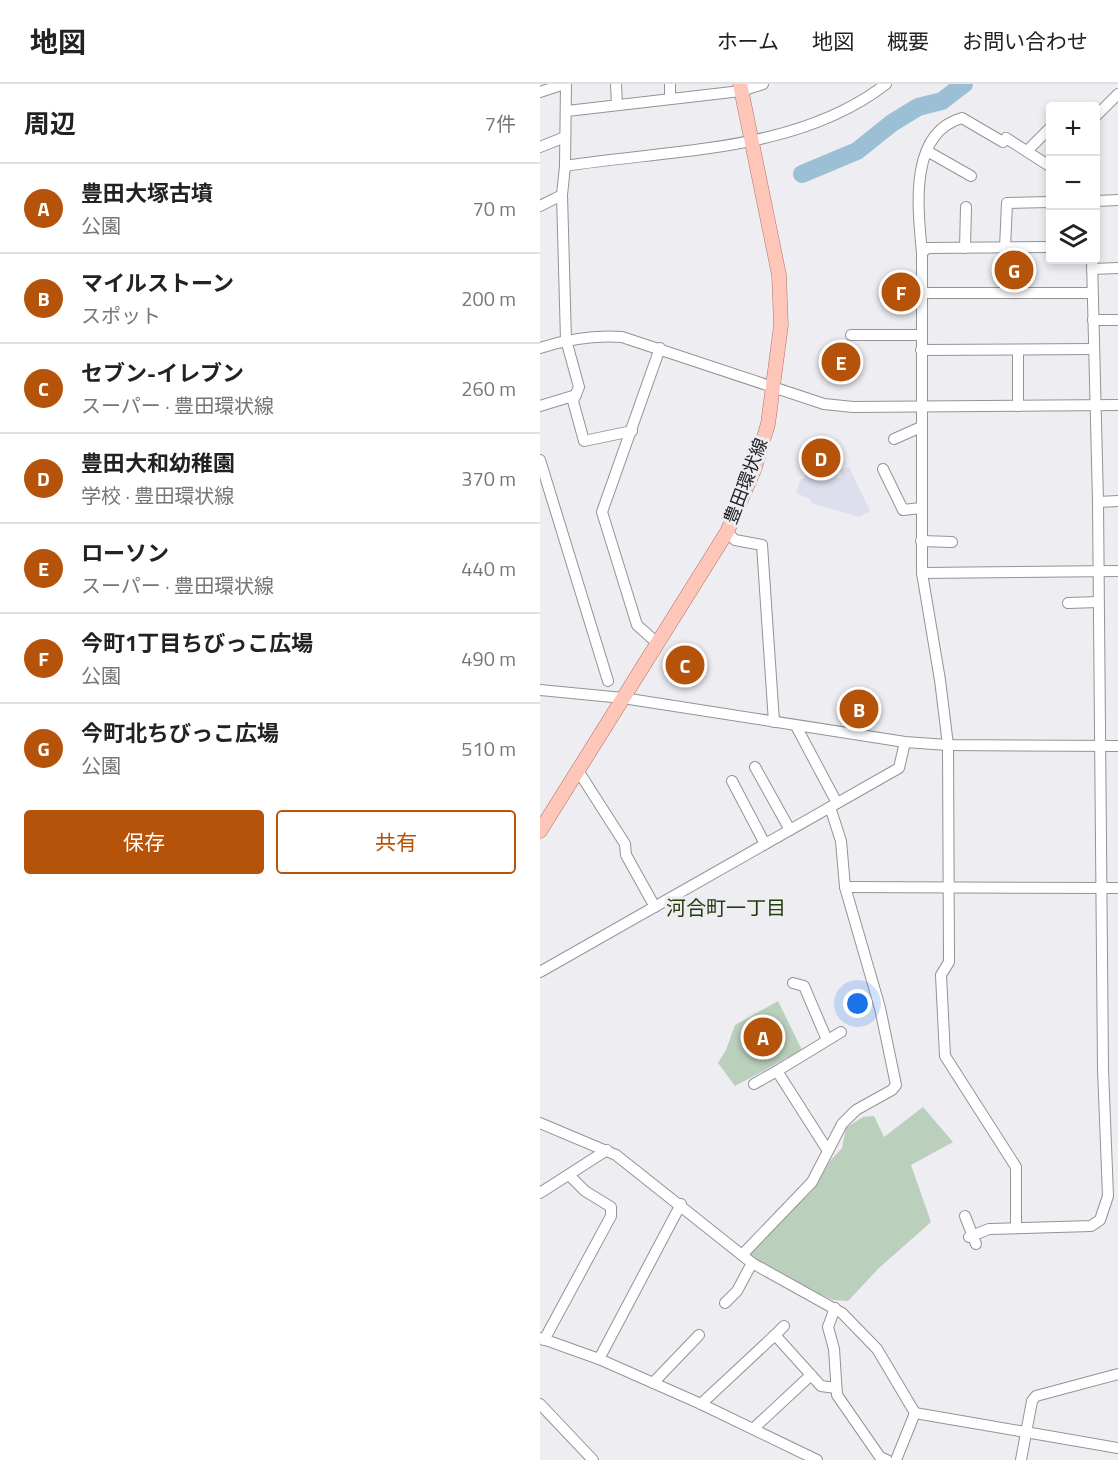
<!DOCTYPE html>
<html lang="ja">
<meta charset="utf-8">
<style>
:root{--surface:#fff;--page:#f2f2f2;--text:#222;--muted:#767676;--line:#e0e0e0;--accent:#b45309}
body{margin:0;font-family:"Titillium Web","Noto Sans JP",sans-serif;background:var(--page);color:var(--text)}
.controls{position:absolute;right:18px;top:18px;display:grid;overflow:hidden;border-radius:6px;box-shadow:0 3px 9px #0003}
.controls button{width:54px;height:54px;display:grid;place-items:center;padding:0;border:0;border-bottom:2px solid var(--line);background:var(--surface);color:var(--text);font:30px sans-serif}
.you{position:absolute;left:318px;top:920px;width:21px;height:21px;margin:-15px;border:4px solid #fff;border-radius:50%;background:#1a73e8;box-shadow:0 0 0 9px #1a73e833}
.badge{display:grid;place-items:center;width:39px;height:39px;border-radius:50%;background:var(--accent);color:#fff;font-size:20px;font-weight:700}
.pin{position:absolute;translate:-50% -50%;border:3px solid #fff;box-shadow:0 2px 6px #0006}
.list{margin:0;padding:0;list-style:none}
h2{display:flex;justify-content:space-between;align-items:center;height:78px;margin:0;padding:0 24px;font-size:26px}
h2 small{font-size:20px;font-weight:400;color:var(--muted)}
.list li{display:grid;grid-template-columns:39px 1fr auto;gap:18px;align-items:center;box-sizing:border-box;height:90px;padding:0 24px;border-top:2px solid var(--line)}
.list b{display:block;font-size:22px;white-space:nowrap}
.list p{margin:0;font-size:20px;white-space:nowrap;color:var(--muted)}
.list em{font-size:20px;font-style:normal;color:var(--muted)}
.actions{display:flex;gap:12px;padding:18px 24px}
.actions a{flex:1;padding:14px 0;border:2px solid var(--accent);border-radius:6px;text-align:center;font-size:21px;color:var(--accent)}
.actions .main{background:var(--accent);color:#fff}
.icon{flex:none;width:33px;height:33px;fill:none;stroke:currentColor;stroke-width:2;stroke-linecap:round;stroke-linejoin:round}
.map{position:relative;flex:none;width:578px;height:1376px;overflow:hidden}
header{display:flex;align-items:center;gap:36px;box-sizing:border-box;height:84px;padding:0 30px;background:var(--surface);border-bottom:2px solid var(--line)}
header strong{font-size:28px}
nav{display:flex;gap:33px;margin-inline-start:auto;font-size:21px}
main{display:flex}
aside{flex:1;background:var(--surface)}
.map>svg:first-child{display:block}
.built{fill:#dedfec}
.green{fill:#bbcfbd}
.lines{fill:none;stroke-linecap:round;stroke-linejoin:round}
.river{stroke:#9bbfd5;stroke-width:18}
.minor-casing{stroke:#939398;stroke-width:12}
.major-casing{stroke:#af7466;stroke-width:15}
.minor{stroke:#fff;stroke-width:10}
.major{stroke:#fdc6b9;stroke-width:14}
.labels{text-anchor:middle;stroke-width:6;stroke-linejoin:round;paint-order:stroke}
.street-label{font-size:18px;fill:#212123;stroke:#ededf2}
.neighbourhood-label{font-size:20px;fill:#233c0b;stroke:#ededf2}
</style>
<header>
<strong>地図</strong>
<nav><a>ホーム</a><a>地図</a><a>概要</a><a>お問い合わせ</a></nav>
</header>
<main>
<aside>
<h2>周辺<small>7件</small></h2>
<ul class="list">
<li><span class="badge">A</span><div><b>豊田大塚古墳</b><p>公園</p></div><em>70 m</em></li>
<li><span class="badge">B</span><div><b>マイルストーン</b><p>スポット</p></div><em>200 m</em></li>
<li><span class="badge">C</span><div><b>セブン-イレブン</b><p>スーパー · 豊田環状線</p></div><em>260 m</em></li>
<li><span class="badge">D</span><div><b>豊田大和幼稚園</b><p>学校 · 豊田環状線</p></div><em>370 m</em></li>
<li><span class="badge">E</span><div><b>ローソン</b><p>スーパー · 豊田環状線</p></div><em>440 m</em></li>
<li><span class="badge">F</span><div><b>今町1丁目ちびっこ広場</b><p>公園</p></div><em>490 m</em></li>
<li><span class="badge">G</span><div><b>今町北ちびっこ広場</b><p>公園</p></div><em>510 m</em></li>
</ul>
<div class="actions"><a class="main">保存</a><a>共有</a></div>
</aside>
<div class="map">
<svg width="578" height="1376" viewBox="0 0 578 1376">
<rect width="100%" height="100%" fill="#ededf2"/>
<polygon class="built" points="270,381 297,388 297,394 301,393 301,385 309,383 330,427 319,433 271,419 270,415 256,409 261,395 264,395"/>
<g class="green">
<polygon points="465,168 482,169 481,204 466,204"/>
<polygon points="238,917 262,966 195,1002 178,979 186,966 195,941"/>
<polygon points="383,1023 413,1058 371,1081 391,1138 339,1184 308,1217 293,1216 212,1179 210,1168 274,1105 290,1077 302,1064 306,1044 323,1033 334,1032 344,1053"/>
</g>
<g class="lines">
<polyline class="river" points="262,90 317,67 352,39 378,23 402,17 424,0"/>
<defs>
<g id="minor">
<polyline points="26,0 25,82 22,111 26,256 39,303 33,317 44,357 92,347"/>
<polyline points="76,0 77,21"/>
<polyline points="0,8 24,0"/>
<polyline points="130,15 130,0"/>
<polyline points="27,27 201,7 223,0"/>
<polyline points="556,32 578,10"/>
<polyline points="0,63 25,53"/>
<polyline points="387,67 431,92"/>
<polyline points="487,67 511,43"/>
<path d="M25,82c106,-17 232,-13 321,-82"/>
<polyline points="556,117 578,116"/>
<polyline points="0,122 22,111"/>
<polyline points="425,164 426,123"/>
<polyline points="465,164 467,119 511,118"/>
<path d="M382,169c-4,-43 -14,-120 40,-135l41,24 3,-4 45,29"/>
<polyline points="552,185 578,184"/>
<polyline points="380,209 552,209"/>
<polyline points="553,236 578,236"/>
<polyline points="311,251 381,251"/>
<path d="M0,264c28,-9 53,-13 82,-11l202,67 29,3 265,-2"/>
<polyline points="381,266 553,265"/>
<polyline points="478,266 478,322"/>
<polyline points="0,322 36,311"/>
<polyline points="354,355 381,343"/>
<polyline points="0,376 68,597"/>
<polyline points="343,385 363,426 381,424"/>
<polyline points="558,418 578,417"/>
<polyline points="187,448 195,456 222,461 234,638"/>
<polyline points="381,457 412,458"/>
<polyline points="382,489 578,487"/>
<polyline points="528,519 558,518"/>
<polyline points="117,559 97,541 62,428 120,264"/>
<polyline points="0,606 83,614 365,658 408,661 578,662"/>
<polyline points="256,642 297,719"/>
<polyline points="215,683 250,746"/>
<polyline points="37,685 85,760 86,771 115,823"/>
<polyline points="192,697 225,760"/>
<polyline points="305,803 578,804"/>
<polyline points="0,888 359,684 365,658"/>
<polyline points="253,899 264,902 287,956"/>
<polyline points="214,1000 237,987"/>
<polyline points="0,1039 76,1071 212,1179 302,1229 337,1265 375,1329 578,1364"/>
<polyline points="288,1067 237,987 301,948"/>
<polyline points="0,1109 67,1066"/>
<polyline points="425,1132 436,1160"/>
<polyline points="476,1142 476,1083 405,972 401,891 409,878 408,661 400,596 382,489 382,169 387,164 511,163"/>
<polyline points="429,1153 449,1145 551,1142 560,1136 568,1112 563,985 558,418 552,176"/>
<polyline points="202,1171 272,1098 302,1040 316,1026 352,1006 356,1001 340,924 305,803 301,757 290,723"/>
<polyline points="185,1219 197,1207 212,1179"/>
<polyline points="295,1224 288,1243 294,1265 297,1311 340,1373 347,1376"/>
<polyline points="235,1251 244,1242"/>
<polyline points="0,1254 59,1275 161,1320 277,1376"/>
<polyline points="4,1256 71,1132 71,1123 45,1107 29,1091"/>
<polyline points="59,1275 141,1120"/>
<polyline points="113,1299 159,1251"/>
<polyline points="0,1320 53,1376"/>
<polyline points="161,1320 235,1251 281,1302 296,1304"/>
<polyline points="213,1345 271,1291"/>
<polyline points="356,1376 375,1329"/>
<polyline points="481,1376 492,1317 496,1312 578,1290"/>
</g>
<polyline id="major" points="0,747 187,448 214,386 228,340 241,241 239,191 200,0"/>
</defs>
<use href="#minor" class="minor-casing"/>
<use href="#major" class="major-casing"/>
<use href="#minor" class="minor"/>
<use href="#major" class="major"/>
</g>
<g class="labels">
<g class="street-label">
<text transform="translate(206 397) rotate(-69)" y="6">豊田環状線</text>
</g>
<g class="neighbourhood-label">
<text x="186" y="831">河合町一丁目</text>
</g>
</g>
</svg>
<div class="controls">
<button>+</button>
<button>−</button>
<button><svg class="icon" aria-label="layers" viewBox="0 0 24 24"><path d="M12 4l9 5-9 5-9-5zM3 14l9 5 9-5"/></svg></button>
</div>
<div class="you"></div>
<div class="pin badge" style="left:223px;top:953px">A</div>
<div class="pin badge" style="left:319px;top:625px">B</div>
<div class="pin badge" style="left:145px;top:581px">C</div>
<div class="pin badge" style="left:281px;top:374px">D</div>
<div class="pin badge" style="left:301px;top:278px">E</div>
<div class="pin badge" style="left:361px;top:208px">F</div>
<div class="pin badge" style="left:474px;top:186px">G</div>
</div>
</main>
